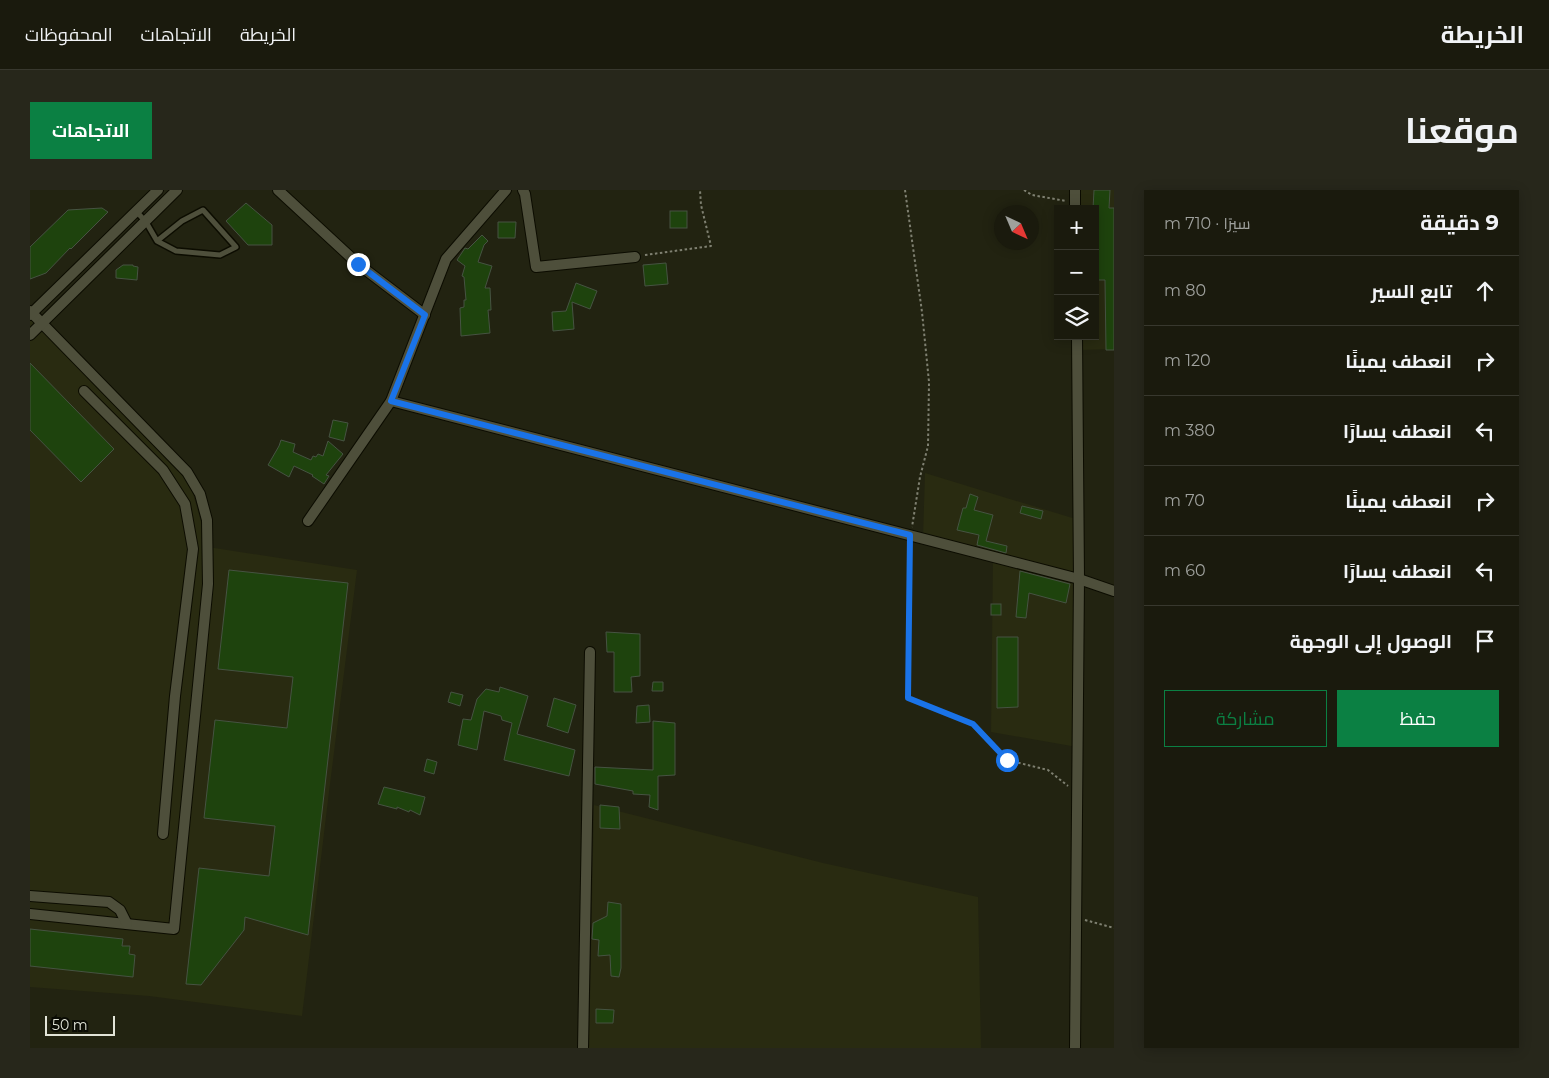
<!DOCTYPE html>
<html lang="ar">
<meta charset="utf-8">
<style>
:root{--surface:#1a1a0d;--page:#27271b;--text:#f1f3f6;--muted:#9fa19d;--line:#38382e;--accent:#0b8043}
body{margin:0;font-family:Montserrat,Cairo,sans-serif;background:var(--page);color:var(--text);direction:rtl}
.controls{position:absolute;right:15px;top:15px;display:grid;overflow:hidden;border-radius:0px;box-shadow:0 2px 12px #0003}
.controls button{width:45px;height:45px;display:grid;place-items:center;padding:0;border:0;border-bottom:1px solid var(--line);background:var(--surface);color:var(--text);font:25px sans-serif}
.compass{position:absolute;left:964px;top:15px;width:45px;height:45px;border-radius:50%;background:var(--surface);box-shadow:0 2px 12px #0003;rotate:136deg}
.scale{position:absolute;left:15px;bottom:12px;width:70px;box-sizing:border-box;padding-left:5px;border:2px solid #e2e4d8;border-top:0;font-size:14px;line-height:18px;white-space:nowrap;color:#e2e4d8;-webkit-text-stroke:4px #0b0c05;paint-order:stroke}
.stop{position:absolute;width:15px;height:15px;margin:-11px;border:4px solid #1a73e8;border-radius:50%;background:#fff}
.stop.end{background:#1a73e8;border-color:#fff;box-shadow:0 1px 5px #0008}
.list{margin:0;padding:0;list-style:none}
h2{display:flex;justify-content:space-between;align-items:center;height:65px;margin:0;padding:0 20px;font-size:21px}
h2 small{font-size:16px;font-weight:400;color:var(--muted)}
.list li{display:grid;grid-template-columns:32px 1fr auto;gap:15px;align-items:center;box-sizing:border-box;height:70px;padding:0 20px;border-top:1px solid var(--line)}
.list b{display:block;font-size:19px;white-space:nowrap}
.list em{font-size:16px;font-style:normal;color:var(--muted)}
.actions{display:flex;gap:10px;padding:15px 20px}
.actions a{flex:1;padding:11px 0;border:1px solid var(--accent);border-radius:0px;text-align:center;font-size:18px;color:var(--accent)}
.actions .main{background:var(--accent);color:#fff}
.icon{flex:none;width:28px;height:28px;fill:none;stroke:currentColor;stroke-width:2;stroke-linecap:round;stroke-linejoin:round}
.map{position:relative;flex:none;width:1084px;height:858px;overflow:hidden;direction:ltr;border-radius:0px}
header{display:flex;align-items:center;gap:30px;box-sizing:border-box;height:70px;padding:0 25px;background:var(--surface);border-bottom:1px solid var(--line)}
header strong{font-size:24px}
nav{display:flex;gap:28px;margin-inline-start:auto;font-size:18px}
.intro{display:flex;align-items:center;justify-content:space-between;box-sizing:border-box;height:120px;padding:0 30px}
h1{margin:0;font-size:35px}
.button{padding:12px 22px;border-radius:0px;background:var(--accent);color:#fff;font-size:18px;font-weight:700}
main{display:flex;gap:30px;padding:0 30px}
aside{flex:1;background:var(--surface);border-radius:0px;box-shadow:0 2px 12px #0003}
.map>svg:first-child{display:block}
.built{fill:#292b11}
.building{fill:#1e430d;stroke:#465342}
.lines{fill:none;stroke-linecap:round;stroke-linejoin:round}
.lane-casing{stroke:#0c0c00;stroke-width:8}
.street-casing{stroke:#0c0c00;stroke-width:12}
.path{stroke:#7f8071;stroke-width:2;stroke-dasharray:2.5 2.5;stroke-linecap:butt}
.lane{stroke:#4e4f3b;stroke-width:5}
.street{stroke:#4e4f3b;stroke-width:10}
.route{stroke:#1a73e8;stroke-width:6}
</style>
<header>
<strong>الخريطة</strong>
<nav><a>الخريطة</a><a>الاتجاهات</a><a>المحفوظات</a></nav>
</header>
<div class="intro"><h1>موقعنا</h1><a class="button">الاتجاهات</a></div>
<main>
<aside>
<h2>9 دقيقة<small>سيرًا · 710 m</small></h2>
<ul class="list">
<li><svg class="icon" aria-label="ahead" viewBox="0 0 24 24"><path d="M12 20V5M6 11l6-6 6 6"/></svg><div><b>تابع السير</b></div><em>80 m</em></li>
<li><svg class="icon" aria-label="right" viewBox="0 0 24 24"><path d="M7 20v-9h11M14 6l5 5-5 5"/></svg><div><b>انعطف يمينًا</b></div><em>120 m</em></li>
<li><svg class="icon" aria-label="left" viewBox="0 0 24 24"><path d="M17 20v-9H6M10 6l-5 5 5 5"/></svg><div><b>انعطف يسارًا</b></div><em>380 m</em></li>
<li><svg class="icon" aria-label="right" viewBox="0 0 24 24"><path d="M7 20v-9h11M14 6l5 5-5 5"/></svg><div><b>انعطف يمينًا</b></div><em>70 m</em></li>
<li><svg class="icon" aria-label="left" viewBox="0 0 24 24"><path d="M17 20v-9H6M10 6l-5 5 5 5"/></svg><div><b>انعطف يسارًا</b></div><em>60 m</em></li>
<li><svg class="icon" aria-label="arrive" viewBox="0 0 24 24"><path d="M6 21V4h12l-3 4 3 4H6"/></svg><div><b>الوصول إلى الوجهة</b></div></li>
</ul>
<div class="actions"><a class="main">حفظ</a><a>مشاركة</a></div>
</aside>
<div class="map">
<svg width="1084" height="858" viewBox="0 0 1084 858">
<rect width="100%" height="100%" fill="#222311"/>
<g class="built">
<polygon points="1043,0 1084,0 1084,159 1047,160 1047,146 1065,146 1065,19 1043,19"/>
<polygon points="0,126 157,282 178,357 327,380 299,602 272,826 119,806 0,797"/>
<polygon points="895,283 1049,330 1047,557 961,542 963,367 893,348"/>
<polygon points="564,615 793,673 948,707 951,858 559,858"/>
</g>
<g class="building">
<polygon points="1064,0 1080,0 1079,18 1084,18 1084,160 1076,160 1075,90 1065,90 1065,19 1063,19"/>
<polygon points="216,13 242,35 242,55 218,55 196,31"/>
<polygon points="72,18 78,22 41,59 40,58 16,83 0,89 0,57 38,20"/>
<rect x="640" y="21" width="17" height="17"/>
<polygon points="468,32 486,32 485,48 468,48"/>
<polygon points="452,45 458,51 454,55 448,72 462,76 455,98 460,98 461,120 458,120 460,143 431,146 430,118 434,117 434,110 436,110 434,87 432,86 435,76 427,70 435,58 438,59"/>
<polygon points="636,73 638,94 615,96 613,75"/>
<polygon points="93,75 103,75 103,76 108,77 107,90 86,88 86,80"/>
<polygon points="546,93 567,101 560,119 542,112 544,139 523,141 522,122 536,121"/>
<polygon points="0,173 84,259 51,292 0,240"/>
<polygon points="303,230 318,233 314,251 299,247"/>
<polygon points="251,250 265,254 263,262 281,270 283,266 286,267 288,264 293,266 298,251 313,264 296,285 299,286 294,294 282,286 283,285 264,276 259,287 238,275 249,256"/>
<polygon points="940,304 948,307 944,320 963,325 956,351 977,356 976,363 947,355 949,345 927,340 933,318 936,318"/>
<polygon points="992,316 1013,321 1011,329 990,323"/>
<polygon points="199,380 318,393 278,745 215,727 214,740 171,795 156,794 169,678 239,686 245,636 174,628 185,530 257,538 263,487 188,479"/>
<polygon points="990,381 1040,394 1036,413 999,403 996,428 986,427"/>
<rect x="961" y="414" width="10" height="11"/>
<polygon points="576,442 610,444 610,486 601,487 602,502 584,502 584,462 577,462"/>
<polygon points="967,447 988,447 988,517 967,518"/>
<polygon points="623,492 633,492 633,501 622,501"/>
<polygon points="470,497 498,506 487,544 545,560 539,586 474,570 482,533 472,530 471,526 454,521 447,560 428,555 433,529 441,530 447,509 456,499 469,502"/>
<polygon points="421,502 433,505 430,516 418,512"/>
<polygon points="524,508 546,515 538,543 517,536"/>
<polygon points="619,515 620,532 606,533 607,516"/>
<polygon points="623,531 645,533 645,585 628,586 628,620 619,617 620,605 603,604 603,601 565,594 565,577 623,580"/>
<polygon points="397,569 407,572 404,584 394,581"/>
<polygon points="354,597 395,607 390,625 380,620 379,622 367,617 367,619 348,614"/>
<polygon points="570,615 589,617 590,639 570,638"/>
<polygon points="578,712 591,714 591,778 589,787 581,786 580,765 568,766 569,750 562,749 563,733 577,726"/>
<polygon points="0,739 93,749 92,756 100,756 99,764 105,765 103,787 0,776"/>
<polygon points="566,819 584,820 583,833 566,833"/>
</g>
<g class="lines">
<defs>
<polyline id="lane" points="106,21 116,32 127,51 146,61 190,65 206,57 173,20 152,31 127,51"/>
<g id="street">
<polyline points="248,0 328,74 395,125"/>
<polyline points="493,0 495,4 506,77 605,67"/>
<polyline points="1045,0 1045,19"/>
<polyline points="0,121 157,282 170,304 177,330 178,394 144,739 0,724"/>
<polyline points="0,125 128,0"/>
<polyline points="0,145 147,0"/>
<polyline points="54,201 133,280 155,314 163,359 145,506 133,644"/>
<polyline points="361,211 1049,389 1084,401"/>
<polyline points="278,331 361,211 416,69 476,0"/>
<polyline points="0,706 79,712 90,720 97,734"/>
<polyline points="553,858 560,462"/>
<polyline points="1045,858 1049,389 1047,146"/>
</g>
</defs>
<use href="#lane" class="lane-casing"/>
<use href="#street" class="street-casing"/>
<g class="path">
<polyline points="875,0 892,122 899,192 898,256 890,287 882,337"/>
<polyline points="994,0 1002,5 1036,11"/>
<polyline points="615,65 681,56 671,15 670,0"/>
<polyline points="880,354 878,508 943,534 977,570 1018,580 1038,596"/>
<polyline points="1055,730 1084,738"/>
</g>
<use href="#lane" class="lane"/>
<use href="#street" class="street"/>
</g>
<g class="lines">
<polyline class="route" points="328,74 395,125 361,211 880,345 878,508 943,534 977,570"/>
</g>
</svg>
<div class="controls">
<button>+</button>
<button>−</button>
<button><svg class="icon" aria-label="layers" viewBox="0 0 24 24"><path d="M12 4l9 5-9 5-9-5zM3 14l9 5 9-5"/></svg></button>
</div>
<svg class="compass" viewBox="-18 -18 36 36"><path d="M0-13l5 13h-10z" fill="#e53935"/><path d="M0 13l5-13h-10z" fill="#9fa19d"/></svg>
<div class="scale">50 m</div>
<div class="stop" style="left:977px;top:570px"></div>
<div class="stop end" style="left:328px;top:74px"></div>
</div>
</main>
